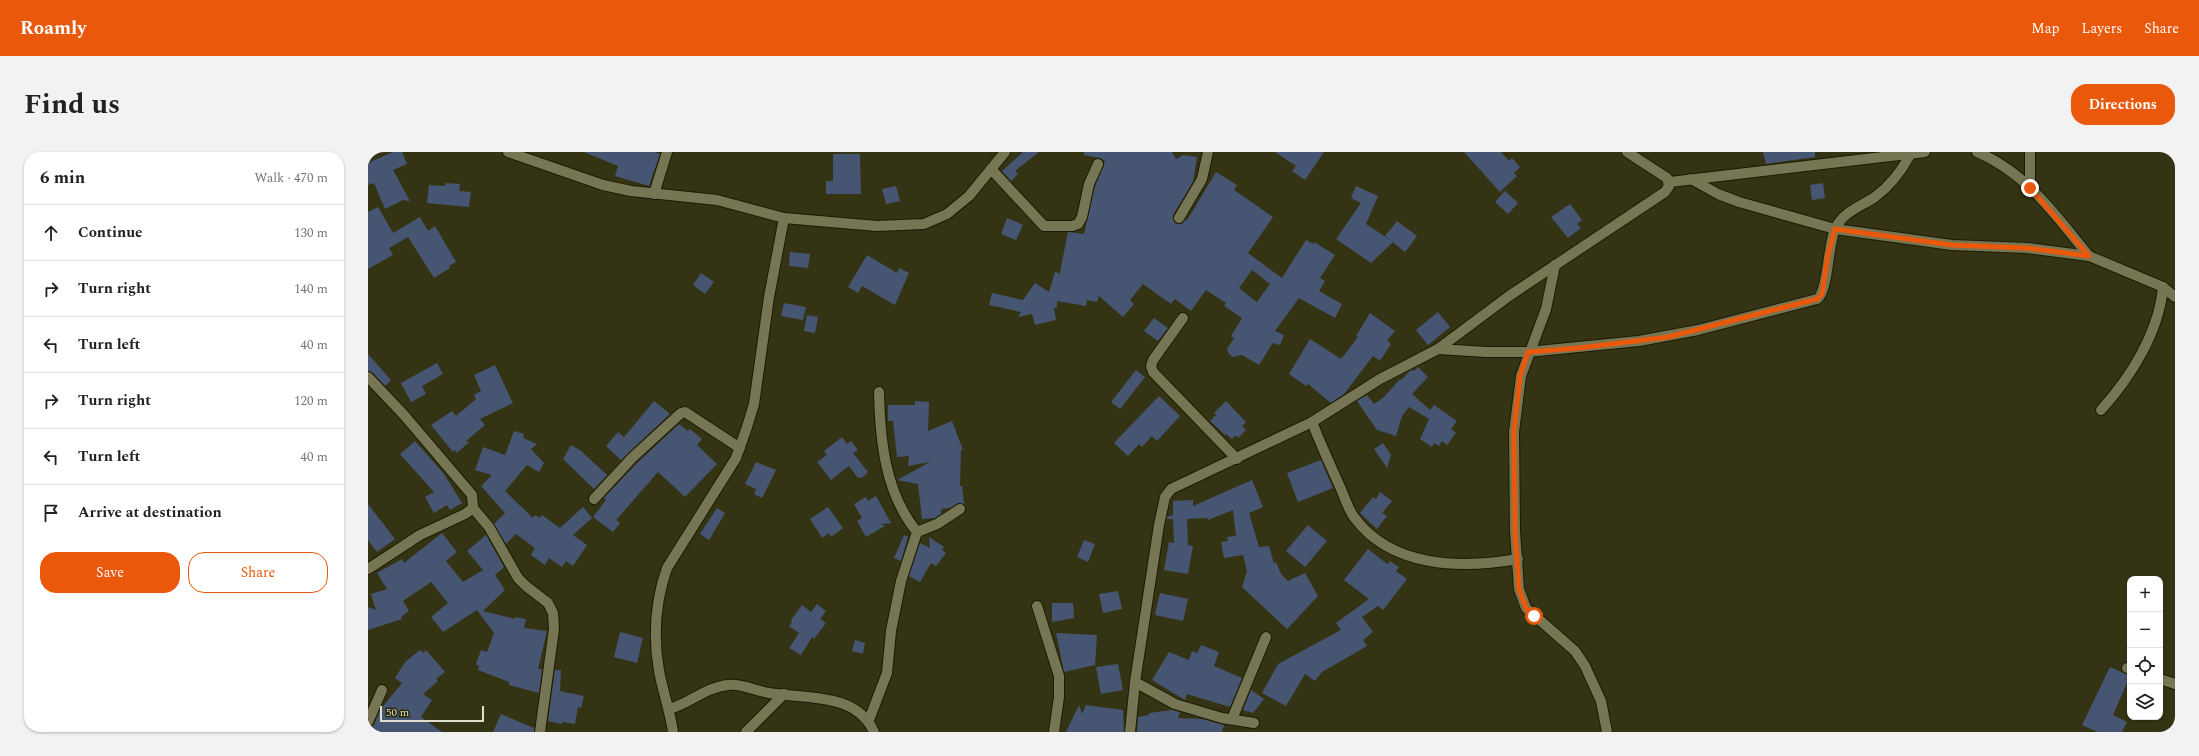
<!DOCTYPE html>
<meta charset="utf-8">
<style>
:root{--surface:#fff;--page:#f2f2f2;--text:#222;--muted:#767676;--line:#e0e0e0;--accent:#ea580c}
body{margin:0;font-family:Spectral,serif;background:var(--page);color:var(--text)}
.controls{position:absolute;right:12px;bottom:12px;display:grid;overflow:hidden;border-radius:8px;box-shadow:0 1px 3px #0004}
.controls button{width:36px;height:36px;display:grid;place-items:center;padding:0;border:0;border-bottom:1px solid var(--line);background:var(--surface);color:var(--text);font:20px sans-serif}
.scale{position:absolute;left:12px;bottom:10px;width:104px;box-sizing:border-box;padding-left:4px;border:2px solid #dedfcd;border-top:0;font-size:11px;line-height:14px;white-space:nowrap;color:#dedfcd;-webkit-text-stroke:3px #2a2909;paint-order:stroke}
.stop{position:absolute;width:12px;height:12px;margin:-9px;border:3px solid #ea580c;border-radius:50%;background:#fff}
.stop.end{background:#ea580c;border-color:#fff;box-shadow:0 1px 4px #0008}
.list{margin:0;padding:0;list-style:none}
h2{display:flex;justify-content:space-between;align-items:center;height:52px;margin:0;padding:0 16px;font-size:17px}
h2 small{font-size:13px;font-weight:400;color:var(--muted)}
.list li{display:grid;grid-template-columns:26px 1fr auto;gap:12px;align-items:center;box-sizing:border-box;height:56px;padding:0 16px;border-top:1px solid var(--line)}
.list b{display:block;font-size:15px;white-space:nowrap}
.list em{font-size:13px;font-style:normal;color:var(--muted)}
.actions{display:flex;gap:8px;padding:12px 16px}
.actions a{flex:1;padding:9px 0;border:1px solid var(--accent);border-radius:16px;text-align:center;font-size:14px;color:var(--accent)}
.actions .main{background:var(--accent);color:#fff}
.icon{flex:none;width:22px;height:22px;fill:none;stroke:currentColor;stroke-width:2;stroke-linecap:round;stroke-linejoin:round}
.map{position:relative;flex:none;width:1807px;height:580px;overflow:hidden;border-radius:16px}
header{display:flex;align-items:center;gap:24px;box-sizing:border-box;height:56px;padding:0 20px;background:var(--accent);color:#fff}
header strong{font-size:19px}
nav{display:flex;gap:22px;margin-inline-start:auto;font-size:14px}
.intro{display:flex;align-items:center;justify-content:space-between;box-sizing:border-box;height:96px;padding:0 24px}
h1{margin:0;font-size:28px}
.button{padding:10px 18px;border-radius:16px;background:var(--accent);color:#fff;font-size:14px;font-weight:700}
main{display:flex;gap:24px;padding:0 24px}
aside{flex:1;background:var(--surface);border-radius:16px;box-shadow:0 1px 3px #0004}
.map>svg:first-child{display:block}
.building{fill:#465672;fill-rule:evenodd}
.lines{fill:none;stroke-linecap:round;stroke-linejoin:round}
.minor-casing{stroke:#1c1b00;stroke-width:12}
.minor{stroke:#767654;stroke-width:10}
.route{stroke:#ea580c;stroke-width:5}
</style>
<header>
<strong>Roamly</strong>
<nav><a>Map</a><a>Layers</a><a>Share</a></nav>
</header>
<div class="intro"><h1>Find us</h1><a class="button">Directions</a></div>
<main>
<aside>
<h2>6 min<small>Walk · 470 m</small></h2>
<ul class="list">
<li><svg class="icon" aria-label="ahead" viewBox="0 0 24 24"><path d="M12 20V5M6 11l6-6 6 6"/></svg><div><b>Continue</b></div><em>130 m</em></li>
<li><svg class="icon" aria-label="right" viewBox="0 0 24 24"><path d="M7 20v-9h11M14 6l5 5-5 5"/></svg><div><b>Turn right</b></div><em>140 m</em></li>
<li><svg class="icon" aria-label="left" viewBox="0 0 24 24"><path d="M17 20v-9H6M10 6l-5 5 5 5"/></svg><div><b>Turn left</b></div><em>40 m</em></li>
<li><svg class="icon" aria-label="right" viewBox="0 0 24 24"><path d="M7 20v-9h11M14 6l5 5-5 5"/></svg><div><b>Turn right</b></div><em>120 m</em></li>
<li><svg class="icon" aria-label="left" viewBox="0 0 24 24"><path d="M17 20v-9H6M10 6l-5 5 5 5"/></svg><div><b>Turn left</b></div><em>40 m</em></li>
<li><svg class="icon" aria-label="arrive" viewBox="0 0 24 24"><path d="M6 21V4h12l-3 4 3 4H6"/></svg><div><b>Arrive at destination</b></div></li>
</ul>
<div class="actions"><a class="main">Save</a><a>Share</a></div>
</aside>
<div class="map">
<svg width="1807" height="580" viewBox="0 0 1807 580">
<rect width="100%" height="100%" fill="#343314"/>
<g class="building">
<polygon points="25,0 34,0 39,12 25,18 42,49 35,48 17,57 6,31 0,33 0,11"/>
<polygon points="216,0 286,0 292,2 281,34 247,24 250,14"/>
<polygon points="655,0 671,0 647,19 650,22 643,29 634,19"/>
<path d="M716,0h88l4,7 7,-4 14,2 -4,25 -20,33 1,7 8,2 5,-7 -1,5 30,-50 21,13 -3,5 39,27 -25,36 34,25 24,-38 7,4 1,-2 21,13 -15,23 5,3 -6,10 23,13 -7,14 -36,-20 -24,33 9,4 -4,10 -7,-2 -14,22 -17,-10 -10,2 -4,-5 -1,-3 7,-11 -3,-2 11,-18 -18,-12 2,-3 -20,-13 -15,21 -16,-12 -4,5 -28,-20 -13,16 4,4 -11,13 -24,-21 -2,6 -10,-2 -1,6 -29,-5v6l-3,1 2,12 -21,5 -3,-11 -14,3 3,-5 -32,-7 3,-12 31,7 12,-17 14,9 6,-20 4,1v4l9,-45 16,2 11,-48 10,-25 -5,-3 -16,-3zM884,118l18,14 -13,18 -18,-14z"/>
<polygon points="907,0 956,0 937,28 924,19 928,14"/>
<polygon points="1096,0 1133,0 1141,9 1144,6 1152,15 1146,21 1149,24 1132,40"/>
<polygon points="1395,0 1447,0 1447,5 1398,12"/>
<polygon points="465,2 492,2 493,42 458,42 458,29 465,29"/>
<polygon points="77,31 92,32 91,39 103,40 101,55 59,51 61,33 77,34"/>
<polygon points="1455,31 1457,46 1444,48 1442,33"/>
<polygon points="528,34 532,49 518,52 514,37"/>
<polygon points="988,34 1010,44 998,72 1025,90 1003,111 968,87 993,51 983,46"/>
<polygon points="1137,39 1150,51 1140,62 1127,50"/>
<polygon points="1202,52 1214,68 1209,72 1213,76 1200,86 1183,65"/>
<polygon points="10,55 25,81 52,65 60,79 67,74 88,110 81,114 82,116 66,126 40,85 21,96 25,103 0,117 0,60"/>
<polygon points="639,66 655,73 648,88 633,82"/>
<polygon points="1029,69 1049,84 1037,100 1017,84"/>
<polygon points="422,100 442,102 440,116 421,114"/>
<polygon points="499,103 529,121 531,116 541,121 527,153 494,134 490,141 480,135"/>
<polygon points="333,121 346,130 337,142 325,133"/>
<polygon points="416,151 438,155 435,168 413,164"/>
<polygon points="1070,160 1082,175 1060,193 1048,178"/>
<polygon points="1002,161 1027,179 1019,188 1023,192 1012,209 1005,204 976,242 963,251 940,232 938,234 921,222 942,187 973,207 990,185 988,184"/>
<polygon points="439,163 450,165 447,181 436,179"/>
<polygon points="786,166 800,176 790,189 776,179"/>
<polygon points="0,202 23,228 17,234 5,221 0,219"/>
<polygon points="69,211 75,222 54,234 58,242 43,250 33,231"/>
<polygon points="127,213 145,251 112,267 117,273 98,289 101,290 89,301 87,298 85,300 63,273 84,259 88,264 108,247 106,243 113,239 106,223"/>
<polygon points="1050,215 1060,225 1044,242 1062,258 1066,253 1089,269 1083,277 1088,281 1079,293 1074,289 1071,294 1066,291 1064,295 1052,287 1061,267 1041,255 1034,264 1028,284 1009,278 989,249 999,243 1006,252 1016,245 1032,227 1033,228 1043,218 1046,219"/>
<polygon points="768,218 777,225 752,257 743,250"/>
<polygon points="791,244 812,264 789,289 784,284 774,295 771,292 760,304 746,291"/>
<polygon points="286,249 302,262 253,308 238,294 250,280 256,285"/>
<polygon points="547,249 561,250 560,279 584,269 595,298 593,298 592,334 594,334 596,352 591,351 582,356 573,357 573,362 567,366 554,367 550,332 529,328 562,310 540,314 541,304 529,305 525,269 520,269 520,253 547,253"/>
<polygon points="858,249 878,270 874,274 878,278 870,286 868,283 864,287 858,282 857,283 842,269 848,263 846,261"/>
<polygon points="311,272 320,279 322,277 334,287 329,293 349,312 317,345 290,320 248,368 252,371 245,380 225,365 238,348 236,346 269,311"/>
<polygon points="146,279 156,282 155,286 169,292 163,297 176,311 171,320 159,313 137,339 165,366 167,363 172,366 174,363 192,376 215,355 224,366 205,383 219,393 205,414 198,409 194,415 181,406 177,413 163,403 167,396 148,382 138,392 126,372 137,361 113,334 124,323 107,318 115,295 137,303"/>
<polygon points="474,285 479,292 483,289 490,298 485,301 500,320 495,325 490,326 481,314 463,328 449,310 459,303 456,299"/>
<polygon points="47,289 76,322 94,351 82,358 79,353 66,361 57,345 66,340 32,302"/>
<polygon points="1015,291 1023,303 1019,316 1006,297"/>
<polygon points="203,293 212,298 239,323 226,337 195,307"/>
<polygon points="953,308 965,336 930,350 919,321"/>
<polygon points="388,310 408,318 394,346 386,342 388,337 377,332"/>
<polygon points="884,328 895,355 881,361 891,395 901,394 906,412 908,410 913,422 920,429 937,421 950,444 919,477 874,435 879,419 875,403 856,406 853,390 860,389 859,385 868,384 865,358 840,368 839,366 819,367 820,393 825,394 820,422 796,418 801,390 806,391 805,367 799,367 799,365 805,363 805,349 825,348 825,354"/>
<polygon points="1012,340 1024,349 1014,361 1019,364 1009,377 992,361 1005,345 1008,347"/>
<polygon points="508,344 523,371 513,372 517,374 498,385 489,369 494,366 486,352 498,345 500,349"/>
<polygon points="0,352 27,387 9,400 0,388"/>
<polygon points="460,355 475,376 463,385 461,381 454,386 442,367"/>
<polygon points="349,356 357,361 341,388 332,382"/>
<polygon points="940,373 959,389 937,415 918,399"/>
<polygon points="74,381 89,400 78,409 95,430 115,418 99,399 118,383 136,415 127,423 137,438 115,459 147,467 147,465 158,467 156,476 179,479 170,517 174,517 171,541 141,533 141,530 110,518 111,514 108,512 113,498 119,500 126,481 109,458 75,480 63,465 80,451 63,430 35,449 41,459 33,465 34,467 0,478 0,455 8,458 3,442 19,437 9,421 34,407 36,411"/>
<polygon points="536,383 540,385 533,409 526,406"/>
<polygon points="561,385 576,395 574,398 578,401 568,414 563,411 552,430 541,424 552,391 562,396"/>
<polygon points="716,388 727,392 720,410 709,405"/>
<polygon points="1000,397 1019,412 1022,409 1031,415 1028,419 1039,427 1015,458 1010,454 994,465 1005,480 995,488 999,494 954,520 947,529 937,522 918,554 894,541 910,512 973,478 968,471 1001,447 976,428"/>
<polygon points="750,439 754,457 735,461 731,442"/>
<polygon points="792,441 820,447 815,469 787,463"/>
<polygon points="684,451 705,451 706,466 684,470"/>
<polygon points="449,452 458,459 452,467 458,471 446,487 444,485 433,503 421,496 431,481 421,474 424,470 423,468 434,453 443,460"/>
<polygon points="252,480 275,486 269,511 246,505"/>
<polygon points="688,481 729,483 727,513 696,520"/>
<polygon points="487,488 497,491 495,502 484,499"/>
<polygon points="833,493 851,500 846,514 874,526 862,555 819,542 817,548 784,528 801,500 821,508 824,499 829,501"/>
<polygon points="52,498 55,501 58,498 77,520 68,527 70,529 55,542 64,548 53,565 74,580 0,580 0,576 6,573 12,558 34,531 27,526 37,510"/>
<polygon points="750,512 755,538 733,542 728,515"/>
<polygon points="1742,515 1762,524 1745,563 1759,570 1754,580 1730,580 1714,573"/>
<polygon points="187,518 193,518 192,539 216,544 213,556 210,555 207,572 195,570 194,572 180,569"/>
<polygon points="883,538 896,547 885,561 875,558"/>
<polygon points="711,553 714,562 718,553 755,558 756,580 698,580"/>
<polygon points="804,558 812,560 810,566 834,567 856,573 854,580 769,580 770,565 781,563 781,561"/>
<polygon points="133,562 166,576 166,580 125,580"/>
</g>
<g class="lines">
<defs>
<g id="minor">
<polyline points="140,0 235,33 263,39 349,48 416,66 509,74 556,72 579,62 601,44 637,0"/>
<path d="M1609,0c49,20 79,64 112,104"/>
<polyline points="1662,0 1662,36"/>
<polyline points="623,17 676,74 704,74 710,72 714,65 721,32 730,12"/>
<polyline points="1323,27 1350,42 1371,50 1467,77 1584,93 1659,96 1721,104 1795,135 1807,145"/>
<polyline points="1302,30 1557,0"/>
<polyline points="286,42 299,0"/>
<polyline points="811,66 834,27 840,0"/>
<polyline points="1187,113 1178,157 1153,224 1146,280 1147,379 1151,437 1158,456 1207,499 1217,514 1233,549 1239,580"/>
<polyline points="815,166 785,208 783,214 785,220 869,307"/>
<path d="M1070,197l48,3h42l111,-11 59,-11 119,-31c11,-6 11,-55 18,-70 9,-18 25,-22 40,-32 16,-12 26,-25 35,-42"/>
<polyline points="0,225 36,263 104,343 105,356 97,362 52,383 0,417"/>
<path d="M1733,258c30,-33 58,-78 62,-123"/>
<path d="M944,270c9,23 19,45 29,67 4,9 7,20 13,28 37,51 107,52 164,42"/>
<polyline points="226,347 264,306 313,261 317,260 372,296"/>
<polyline points="105,356 121,375 150,426 158,434 180,451 185,461 186,477 172,580"/>
<polyline points="549,380 569,372 592,357"/>
<polyline points="669,454 691,524 691,545 686,580"/>
<polyline points="1759,516 1762,517"/>
<polyline points="1792,527 1807,532"/>
<polyline points="767,530 807,552 854,566 886,571"/>
<path d="M301,557c20,-5 37,-22 59,-24 13,-2 28,6 41,8 37,6 87,-1 105,39"/>
<polyline points="864,567 898,485"/>
<path d="M501,568l18,-47 4,-42 10,-50 16,-49c-32,-39 -37,-92 -38,-140"/>
<polyline points="0,570 14,538"/>
<path d="M305,580c-3,-21 -10,-40 -14,-61 -6,-35 -4,-69 8,-103l69,-110 11,-31 7,-23 15,-107 15,-79"/>
<polyline points="378,580 416,542"/>
<polyline points="762,580 767,530 791,373 797,345 803,337 944,270 1012,227 1070,197 1141,144 1297,40 1301,34 1299,26 1259,0"/>
</g>
</defs>
<use href="#minor" class="minor-casing"/>
<use href="#minor" class="minor"/>
</g>
<g class="lines">
<polyline class="route" points="1166,464 1158,456 1151,437 1147,379 1146,280 1152,224 1160,200 1211,196 1300,185 1449,147 1454,142 1460,102 1467,77 1584,93 1659,96 1721,104 1662,36"/>
</g>
</svg>
<div class="controls">
<button>+</button>
<button>−</button>
<button><svg class="icon" aria-label="locate" viewBox="0 0 24 24"><circle cx="12" cy="12" r="6"/><path d="M12 2v4M12 18v4M2 12h4M18 12h4"/></svg></button>
<button><svg class="icon" aria-label="layers" viewBox="0 0 24 24"><path d="M12 4l9 5-9 5-9-5zM3 14l9 5 9-5"/></svg></button>
</div>
<div class="scale">50 m</div>
<div class="stop" style="left:1166px;top:464px"></div>
<div class="stop end" style="left:1662px;top:36px"></div>
</div>
</main>
